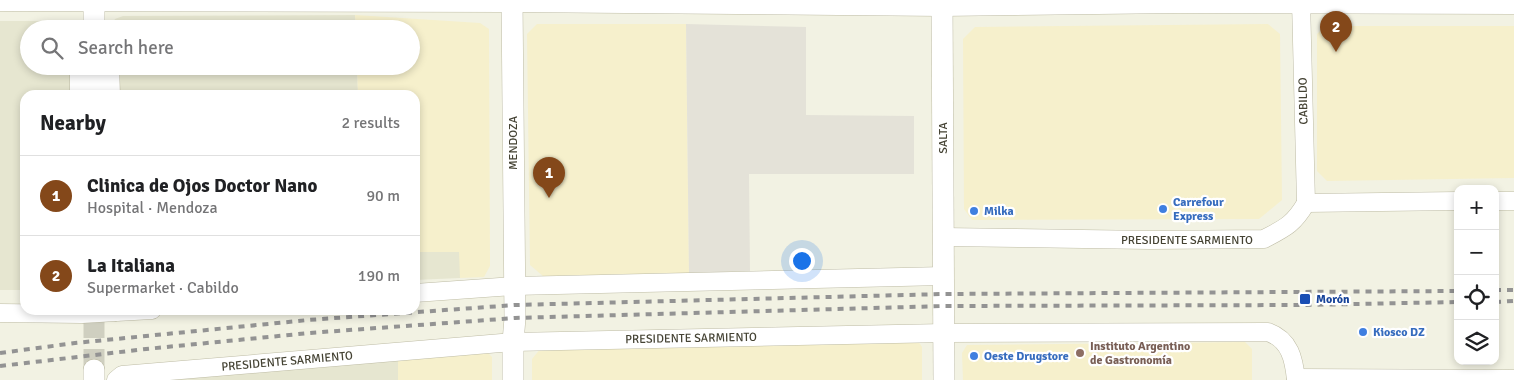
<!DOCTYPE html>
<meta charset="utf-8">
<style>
:root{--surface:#fff;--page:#f2f2f2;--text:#202124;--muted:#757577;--line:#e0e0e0;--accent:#84481a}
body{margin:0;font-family:Signika,sans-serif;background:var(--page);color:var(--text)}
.controls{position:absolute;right:15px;bottom:15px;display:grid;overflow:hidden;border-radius:10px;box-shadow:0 2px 8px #0003}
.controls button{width:45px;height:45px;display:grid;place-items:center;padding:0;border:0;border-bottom:1px solid var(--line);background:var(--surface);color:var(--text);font:25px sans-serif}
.you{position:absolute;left:801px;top:260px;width:18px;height:18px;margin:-12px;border:4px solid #fff;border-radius:50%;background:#1a73e8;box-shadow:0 0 0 8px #1a73e833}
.badge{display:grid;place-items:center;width:32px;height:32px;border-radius:50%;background:var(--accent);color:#fff;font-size:16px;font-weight:700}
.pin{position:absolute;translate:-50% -41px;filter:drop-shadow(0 1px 2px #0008)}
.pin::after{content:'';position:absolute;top:26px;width:18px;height:15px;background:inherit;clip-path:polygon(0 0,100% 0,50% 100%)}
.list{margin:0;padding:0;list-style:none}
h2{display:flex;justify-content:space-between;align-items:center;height:65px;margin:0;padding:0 20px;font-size:21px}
h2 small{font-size:16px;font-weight:400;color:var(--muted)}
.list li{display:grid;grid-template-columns:32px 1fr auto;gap:15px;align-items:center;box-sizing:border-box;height:80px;padding:0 20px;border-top:1px solid var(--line)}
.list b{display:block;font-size:19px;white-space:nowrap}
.list p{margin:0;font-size:16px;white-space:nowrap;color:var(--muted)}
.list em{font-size:16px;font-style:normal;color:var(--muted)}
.icon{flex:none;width:28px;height:28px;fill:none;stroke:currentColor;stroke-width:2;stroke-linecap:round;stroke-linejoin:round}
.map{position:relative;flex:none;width:1514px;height:380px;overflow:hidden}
.search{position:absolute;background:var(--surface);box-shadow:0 2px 8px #0003;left:20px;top:20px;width:400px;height:55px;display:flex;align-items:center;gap:12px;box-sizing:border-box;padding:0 18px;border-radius:28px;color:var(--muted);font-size:19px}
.panel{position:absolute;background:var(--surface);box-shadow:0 2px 8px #0003;left:20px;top:90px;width:400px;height:225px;border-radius:15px}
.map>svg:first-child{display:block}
.residential{fill:#e6e6d0}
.commercial{fill:#f6f0cc}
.industrial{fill:#e4e2d8}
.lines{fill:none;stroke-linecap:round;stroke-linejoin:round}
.tertiary-tunnel{stroke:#cfcfc0;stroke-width:21;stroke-dasharray:21 11;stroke-linecap:butt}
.minor-casing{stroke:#bebca5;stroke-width:19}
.tertiary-casing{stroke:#bebca5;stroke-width:22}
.minor{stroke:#fff;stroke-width:18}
.tertiary{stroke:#fff;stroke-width:21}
.rail{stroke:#939393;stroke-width:4;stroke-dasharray:6 6;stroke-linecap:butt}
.minor-bridge-casing{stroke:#bebca5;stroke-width:19;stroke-linecap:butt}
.minor-bridge{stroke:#fff;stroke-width:18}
.shop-dot{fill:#3f7fe0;stroke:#fff;stroke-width:2}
.transit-dot{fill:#1a4fb4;stroke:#fff;stroke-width:2}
.education-dot{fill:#8d6e63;stroke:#fff;stroke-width:2}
.labels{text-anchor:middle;stroke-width:4.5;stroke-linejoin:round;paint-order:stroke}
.street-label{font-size:12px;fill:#444233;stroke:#fff}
.shop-label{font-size:12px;font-weight:bold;fill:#366cbe;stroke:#fff;text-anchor:start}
.transit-label{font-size:12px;font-weight:bold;fill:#164399;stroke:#fff;text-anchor:start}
.education-label{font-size:12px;font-weight:bold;fill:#785e54;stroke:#fff;text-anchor:start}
</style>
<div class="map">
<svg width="1514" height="380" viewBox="0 0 1514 380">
<rect width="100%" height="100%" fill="#f2f2e3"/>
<g class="residential">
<polygon points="355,15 356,29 112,29 112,25 115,19 123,16"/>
<polygon points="0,21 67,21 73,29 29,29 29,66 73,66 73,95 25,95 25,290 0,290"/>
<polygon points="114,66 357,66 358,95 115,95"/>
<polygon points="415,252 460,252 460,278 415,280"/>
<polygon points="398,356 398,380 125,380"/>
</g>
<g class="commercial">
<polygon points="355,15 480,23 489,29 490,266 484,277 460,278 459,252 415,252 415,95 358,95 357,66 411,66 411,29 356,29"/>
<polygon points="537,24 686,24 689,273 543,276 530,265 527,34"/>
<polygon points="1268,24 1280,34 1282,200 1259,219 972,220 964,209 963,39 975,27"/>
<polygon points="1325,26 1514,26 1514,178 1327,181 1317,171 1317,34"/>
<polygon points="917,339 922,347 922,380 532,380 532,359 541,348"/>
<polygon points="1245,342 1252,349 1252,380 963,380 962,353 967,345"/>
<polygon points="485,350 492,357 492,380 398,380 398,356"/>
</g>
<polygon class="industrial" points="686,24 806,27 806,115 914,116 914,174 749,174 750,271 689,273"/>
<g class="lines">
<polyline class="tertiary-tunnel" points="94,370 94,310"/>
<defs>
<g id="minor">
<polyline points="1301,0 1306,203"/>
<polyline points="0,2 512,3 942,7 1178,4 1514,5"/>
<polyline points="79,66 79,95"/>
<polyline points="110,66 111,95"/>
<polyline points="1495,201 1514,201"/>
<polyline points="1306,203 1458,201"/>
<path d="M943,237l207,3 114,-1c21,-11 30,-15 42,-36"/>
<polyline points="415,293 514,286 944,276"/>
<polyline points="116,312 152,310"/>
<polyline points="0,313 82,314"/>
<polyline points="1296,378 1514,379"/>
<path d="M116,380l6,-5 391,-33 431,-9 324,-1c22,8 26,27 28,48"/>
</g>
<g id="tertiary">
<polyline points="94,0 94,29"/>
<polyline points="512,0 515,318 513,342 513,380"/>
<polyline points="942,0 944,380"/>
<polyline points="94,66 94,95"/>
<polyline points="94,370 94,380"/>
</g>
</defs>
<use href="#minor" class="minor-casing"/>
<use href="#tertiary" class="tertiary-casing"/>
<use href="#minor" class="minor"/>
<use href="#tertiary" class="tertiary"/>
<g class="rail">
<polyline points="1495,290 1514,290"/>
<polyline points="1495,302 1514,301"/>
<polyline points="0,353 75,343 308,320 515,305 944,294 1458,291"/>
<polyline points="0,366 146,349 309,333 515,318 944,306 1304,305 1458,302"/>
</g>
<defs>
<polyline id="minor-bridge" points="82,314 116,312"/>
</defs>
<use href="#minor-bridge" class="minor-bridge-casing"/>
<use href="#minor-bridge" class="minor-bridge"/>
</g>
<g class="shop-dot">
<circle cx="1163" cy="209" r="5"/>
<circle cx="974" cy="211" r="5"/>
<circle cx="1363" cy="332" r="5"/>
<circle cx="974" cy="356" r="5"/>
</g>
<rect class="transit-dot" x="1299" y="293" width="12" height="12" rx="2.5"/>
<circle class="education-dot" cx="1080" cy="353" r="5"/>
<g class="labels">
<g class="street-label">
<text transform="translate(1303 101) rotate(-91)" y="4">CABILDO</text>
<text transform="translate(943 138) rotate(-90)" y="4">SALTA</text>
<text transform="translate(513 143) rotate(-90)" y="4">MENDOZA</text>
<text x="1187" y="244">PRESIDENTE SARMIENTO</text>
<text transform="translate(691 338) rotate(-1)" y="4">PRESIDENTE SARMIENTO</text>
<text transform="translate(287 361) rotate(-5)" y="4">PRESIDENTE SARMIENTO</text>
</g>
<g class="shop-label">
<text x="1173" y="206">Carrefour<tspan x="1173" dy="14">Express</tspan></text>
<text x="984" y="215">Milka</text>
<text x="1373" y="336">Kiosco DZ</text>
<text x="984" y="360">Oeste Drugstore</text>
</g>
<g class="transit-label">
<text x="1316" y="303">Morón</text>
</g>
<g class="education-label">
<text x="1090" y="350">Instituto Argentino<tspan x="1090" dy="14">de Gastronomía</tspan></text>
</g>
</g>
</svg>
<div class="controls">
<button>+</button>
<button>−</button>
<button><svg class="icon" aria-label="locate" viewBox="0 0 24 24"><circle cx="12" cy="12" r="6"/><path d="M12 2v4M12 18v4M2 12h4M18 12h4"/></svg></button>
<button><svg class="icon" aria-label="layers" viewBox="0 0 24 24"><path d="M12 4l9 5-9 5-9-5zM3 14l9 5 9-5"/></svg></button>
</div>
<div class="you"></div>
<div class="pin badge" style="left:549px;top:198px">1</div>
<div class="pin badge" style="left:1336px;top:52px">2</div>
<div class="search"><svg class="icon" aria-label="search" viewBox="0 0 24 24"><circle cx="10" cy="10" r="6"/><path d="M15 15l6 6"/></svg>Search here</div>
<section class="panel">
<h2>Nearby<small>2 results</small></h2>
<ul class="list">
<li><span class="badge">1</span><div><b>Clinica de Ojos Doctor Nano</b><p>Hospital · Mendoza</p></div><em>90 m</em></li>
<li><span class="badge">2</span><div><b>La Italiana</b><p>Supermarket · Cabildo</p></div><em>190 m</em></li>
</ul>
</section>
</div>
